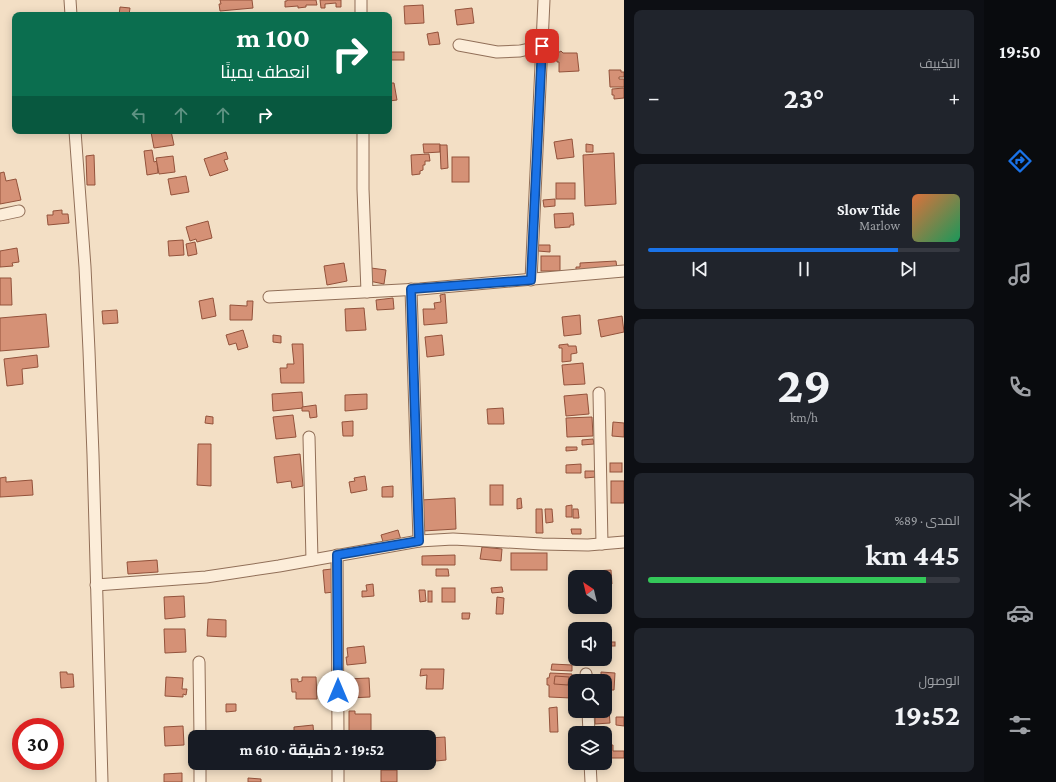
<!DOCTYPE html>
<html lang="ar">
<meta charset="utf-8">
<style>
body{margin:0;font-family:"Crimson Pro",Cairo,serif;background:#20242c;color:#f1f3f6;direction:rtl;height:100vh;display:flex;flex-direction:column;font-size:15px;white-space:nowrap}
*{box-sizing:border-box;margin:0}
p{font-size:13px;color:#9ea1a6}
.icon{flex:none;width:22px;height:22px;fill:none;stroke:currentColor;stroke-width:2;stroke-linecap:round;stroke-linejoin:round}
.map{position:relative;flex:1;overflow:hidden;direction:ltr}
.drawer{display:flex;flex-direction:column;gap:10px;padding:10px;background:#0d0f14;width:360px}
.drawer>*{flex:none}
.banner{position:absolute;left:12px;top:12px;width:380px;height:122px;border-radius:8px;box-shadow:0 2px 10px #0003;direction:rtl;background:#0b6e4f;color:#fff;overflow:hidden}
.needle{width:26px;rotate:325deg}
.fabs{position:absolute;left:568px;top:570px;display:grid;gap:8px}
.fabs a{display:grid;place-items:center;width:44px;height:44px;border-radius:8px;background:#171b24;box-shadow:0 2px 10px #0003;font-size:20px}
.speed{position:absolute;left:12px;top:718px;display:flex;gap:8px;font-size:20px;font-weight:700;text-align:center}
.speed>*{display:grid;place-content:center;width:52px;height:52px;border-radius:50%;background:#171b24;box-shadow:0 2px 10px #0003;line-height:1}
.speed .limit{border:6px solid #d22;background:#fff;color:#111}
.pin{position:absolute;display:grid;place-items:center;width:34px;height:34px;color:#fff;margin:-17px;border-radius:8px;box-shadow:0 2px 6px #0006}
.me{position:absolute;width:44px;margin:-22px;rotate:0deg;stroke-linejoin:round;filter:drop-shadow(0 0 3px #0008)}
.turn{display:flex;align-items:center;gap:14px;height:84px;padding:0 16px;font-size:18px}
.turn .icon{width:52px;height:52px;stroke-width:2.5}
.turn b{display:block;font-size:28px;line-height:34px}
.lanes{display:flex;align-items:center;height:38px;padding:0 16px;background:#0003;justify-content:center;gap:20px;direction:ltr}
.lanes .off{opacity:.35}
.big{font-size:30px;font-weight:700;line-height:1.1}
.drawer .card{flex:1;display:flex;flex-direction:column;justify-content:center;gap:6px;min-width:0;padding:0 14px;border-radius:8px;background:#20242c}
.drawer .dial{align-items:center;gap:0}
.dial b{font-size:52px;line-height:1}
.song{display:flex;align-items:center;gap:12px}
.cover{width:48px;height:48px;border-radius:6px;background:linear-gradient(135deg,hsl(20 70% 55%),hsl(150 70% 35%))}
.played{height:4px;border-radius:2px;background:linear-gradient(90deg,#1a73e8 80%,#363941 80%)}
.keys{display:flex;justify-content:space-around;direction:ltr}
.heat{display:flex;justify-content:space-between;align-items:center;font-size:22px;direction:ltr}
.charge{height:6px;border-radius:3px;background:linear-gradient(90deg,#34c759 89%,#363941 0)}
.trip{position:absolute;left:188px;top:730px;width:248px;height:40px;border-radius:8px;background:#171b24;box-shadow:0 2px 10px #0003;font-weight:700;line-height:40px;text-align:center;direction:rtl}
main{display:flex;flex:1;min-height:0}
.tab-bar{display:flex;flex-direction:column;width:72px;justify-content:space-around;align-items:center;background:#090b0e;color:#9ea1a6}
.tab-bar .icon{width:28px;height:28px}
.tab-bar .active{color:#1a73e8}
.tab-bar b{font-size:18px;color:#f1f3f6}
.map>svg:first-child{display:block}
.building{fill:#d59176;stroke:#93523b}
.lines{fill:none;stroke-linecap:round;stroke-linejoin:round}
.minor-casing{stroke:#916f58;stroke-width:13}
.minor{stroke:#fcedd9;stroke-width:11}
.route-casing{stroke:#114b97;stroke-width:10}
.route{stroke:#1a73e8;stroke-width:7}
</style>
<main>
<nav class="tab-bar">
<b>19:50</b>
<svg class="icon active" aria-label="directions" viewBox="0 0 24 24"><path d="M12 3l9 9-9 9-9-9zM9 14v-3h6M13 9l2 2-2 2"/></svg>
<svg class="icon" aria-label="music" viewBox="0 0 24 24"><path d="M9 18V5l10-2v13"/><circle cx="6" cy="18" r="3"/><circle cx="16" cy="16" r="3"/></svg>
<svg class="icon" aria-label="phone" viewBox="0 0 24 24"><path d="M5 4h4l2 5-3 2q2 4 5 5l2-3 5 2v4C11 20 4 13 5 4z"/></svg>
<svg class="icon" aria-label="climate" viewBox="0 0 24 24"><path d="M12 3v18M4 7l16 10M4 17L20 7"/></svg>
<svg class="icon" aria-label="car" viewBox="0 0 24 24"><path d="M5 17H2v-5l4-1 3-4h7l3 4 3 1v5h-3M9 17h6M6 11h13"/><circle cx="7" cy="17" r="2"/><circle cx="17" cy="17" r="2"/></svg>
<svg class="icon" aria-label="filters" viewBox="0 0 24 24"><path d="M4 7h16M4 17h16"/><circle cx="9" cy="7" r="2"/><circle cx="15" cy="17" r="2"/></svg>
</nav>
<section class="drawer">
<div class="card"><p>التكييف</p>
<div class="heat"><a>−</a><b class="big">23°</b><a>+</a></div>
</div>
<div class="card">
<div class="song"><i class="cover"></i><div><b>Slow Tide</b><p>Marlow</p></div></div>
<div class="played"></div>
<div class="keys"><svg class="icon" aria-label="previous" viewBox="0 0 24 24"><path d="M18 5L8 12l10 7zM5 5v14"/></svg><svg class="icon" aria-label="pause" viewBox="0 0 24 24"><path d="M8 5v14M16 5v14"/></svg><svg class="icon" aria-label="next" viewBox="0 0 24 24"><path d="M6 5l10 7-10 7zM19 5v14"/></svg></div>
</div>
<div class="card dial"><b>29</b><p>km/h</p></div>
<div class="card"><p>المدى · 89%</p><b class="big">445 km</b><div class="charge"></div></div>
<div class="card"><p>الوصول</p><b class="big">19:52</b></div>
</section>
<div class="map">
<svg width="624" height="782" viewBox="0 0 624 782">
<rect width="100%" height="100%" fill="#f3dfc5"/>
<g class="building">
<polygon points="220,0 252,0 253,8 220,11 219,4 221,4"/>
<polygon points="287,0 316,0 317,5 306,5 306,7 298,8 298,6 285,7 285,1 287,1"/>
<polygon points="320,0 341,0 341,7 336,7 336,3 325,4 325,8 321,8"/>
<polygon points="423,5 424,23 405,24 404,6"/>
<polygon points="120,7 130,8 129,15 119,15"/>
<polygon points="472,8 474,23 457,25 455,10"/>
<polygon points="438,32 440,44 429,45 427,34"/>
<polygon points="561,51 563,53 577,53 579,71 559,72 559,62 557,62 556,54"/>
<rect x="389" y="52" width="15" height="8"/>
<polygon points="609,70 621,70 621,72 624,72 624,77 619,77 619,79 624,79 624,87 610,87"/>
<polygon points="389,83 394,83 397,100 389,101"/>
<polygon points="624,88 624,98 614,99 614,95 612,95 612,89"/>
<polygon points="157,131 171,131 174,145 154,148 151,132"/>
<polygon points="572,139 574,157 557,159 554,142"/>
<polygon points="423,144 440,144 440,152 424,153"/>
<polygon points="586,144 593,145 593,152 586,152"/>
<polygon points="440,145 447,145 448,168 441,169"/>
<polygon points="152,150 154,162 157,161 158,173 147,175 144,151"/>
<polygon points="226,152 228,159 224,160 228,170 210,176 204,159"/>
<polygon points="614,153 616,204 585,206 583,155"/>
<polygon points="429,154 430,161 425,161 425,165 423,165 423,170 420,171 420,174 412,175 411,155"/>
<polygon points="94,155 95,185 87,185 86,156"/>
<polygon points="173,156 175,172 159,174 156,158"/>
<rect x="452" y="157" width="17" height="25"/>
<polygon points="4,172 6,181 16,179 21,200 0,204 0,173"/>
<polygon points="186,176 189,192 171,195 168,179"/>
<rect x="556" y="183" width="19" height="16"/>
<polygon points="555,199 555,206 544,207 543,200"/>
<polygon points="62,210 62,214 68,214 69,223 48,225 47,215 53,215 53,211"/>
<polygon points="573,213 574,225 570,225 570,227 555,228 554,214"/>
<polygon points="208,221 212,238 197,242 196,239 190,241 186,227"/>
<polygon points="183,240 184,255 169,256 168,241"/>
<polygon points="195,242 197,254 188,256 186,244"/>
<polygon points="538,245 550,245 550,252 538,251"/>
<polygon points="17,248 19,262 12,263 13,266 0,267 0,251"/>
<rect x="541" y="256" width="19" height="15"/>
<polygon points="616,261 617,269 576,271 576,267 580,267 580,263"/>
<polygon points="344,263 347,281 327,285 324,266"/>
<polygon points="371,268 386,270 384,284 369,281"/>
<polygon points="0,278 11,278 12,305 0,305"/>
<polygon points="445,294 447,323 424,325 423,309 435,309 434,303 441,302 440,295"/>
<polygon points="213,298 216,316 202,319 199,301"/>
<polygon points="393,298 394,309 377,310 376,300"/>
<polygon points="247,301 253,301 252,320 230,320 230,305 247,306"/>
<polygon points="364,308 366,330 346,331 345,309"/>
<polygon points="117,310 118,323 103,324 102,311"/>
<polygon points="46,314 49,347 0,351 0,318"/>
<polygon points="580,315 581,334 564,336 562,317"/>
<polygon points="622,316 624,332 601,337 598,320"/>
<polygon points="243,330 248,347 238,350 236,343 229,345 226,335"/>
<polygon points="273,335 281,336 281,343 273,342"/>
<polygon points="442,335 444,355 427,357 425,337"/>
<polygon points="292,344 303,344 304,383 281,383 280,368 287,368 287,364 294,364"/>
<polygon points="568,344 568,346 576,346 577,353 571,354 571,361 562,362 562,348 559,348 559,345"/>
<polygon points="37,355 38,367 22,369 23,384 7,386 4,359"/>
<polygon points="583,363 585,384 564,385 562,365"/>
<polygon points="302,392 303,408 273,411 272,394"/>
<polygon points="367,394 367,409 345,411 345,395"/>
<polygon points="587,394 589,414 566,416 564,396"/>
<polygon points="316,405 317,417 310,418 309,411 302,411 302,407"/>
<polygon points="503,408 504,424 488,424 487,409"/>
<polygon points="293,415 296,437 276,439 273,417"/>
<polygon points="206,416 213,417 213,424 205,423"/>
<polygon points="592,417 593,436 567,437 566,418"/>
<polygon points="353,421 353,436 343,436 342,422"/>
<polygon points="613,422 624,423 624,437 612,436"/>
<polygon points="593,439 594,444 582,445 582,440"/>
<polygon points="198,444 211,444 211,486 197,485"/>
<polygon points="566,447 577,447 577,450 566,451"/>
<polygon points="300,454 303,486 292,488 291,481 277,483 274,457"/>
<rect x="610" y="463" width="12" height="9"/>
<polygon points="581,464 581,473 566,473 566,465"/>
<polygon points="585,471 595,471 596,477 585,478"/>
<polygon points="365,476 367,490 351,493 349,482 355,481 354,478"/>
<polygon points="6,477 6,482 32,480 33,495 0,497 0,478"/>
<rect x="611" y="481" width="13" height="22"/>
<rect x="490" y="485" width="13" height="20"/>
<polygon points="393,486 393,497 382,497 382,487"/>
<polygon points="455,498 456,529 423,531 421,500"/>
<polygon points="521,498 522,508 517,509 517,499"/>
<polygon points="572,505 572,517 566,517 566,506"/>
<polygon points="536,509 542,509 543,533 536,533"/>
<polygon points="545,509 552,509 553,522 546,523"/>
<polygon points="573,509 578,509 579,518 573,518"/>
<polygon points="571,529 581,529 581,534 572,534"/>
<polygon points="398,530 401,540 384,545 381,535"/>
<polygon points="482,547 502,549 501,561 480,559"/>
<rect x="511" y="553" width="36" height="17"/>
<polygon points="455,555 455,565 422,565 422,556"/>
<polygon points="157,560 158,572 128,574 127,562"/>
<polygon points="332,569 334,592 325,593 323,570"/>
<polygon points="436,569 448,569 449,576 436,576"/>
<polygon points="611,570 612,584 605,585 605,577 596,577 595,571"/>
<polygon points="373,584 374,596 362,597 362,591 367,591 366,585"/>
<polygon points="502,587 503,592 492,593 491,588"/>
<rect x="442" y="588" width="13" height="14"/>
<polygon points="419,590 425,590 426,601 420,602"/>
<rect x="428" y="591" width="4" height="11"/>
<polygon points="184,596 185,617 165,619 164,597"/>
<polygon points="497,597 504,598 503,614 496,614"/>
<polygon points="462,613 470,613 469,619 462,619"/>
<polygon points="208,619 226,620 226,637 207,636"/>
<polygon points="164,629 185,629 186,652 165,653"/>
<rect x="605" y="642" width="10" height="4"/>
<polygon points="364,646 366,663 347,665 346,657 348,657 347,648"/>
<polygon points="552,664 572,665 572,671 551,670"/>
<polygon points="421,669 444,669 443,689 426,689 427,675 420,676"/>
<polygon points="60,672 67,672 67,674 73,674 74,687 61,688"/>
<polygon points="601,672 615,673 614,690 605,690 605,681 595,681 595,676 601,676"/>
<polygon points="550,673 572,674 571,698 549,697 549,685 547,685 547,678 549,678"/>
<polygon points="555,676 569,677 568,685 554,684"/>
<polygon points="166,677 183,678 182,689 187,689 186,695 183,694 183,697 165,696"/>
<polygon points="302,677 316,677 317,699 296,699 296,692 292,692 291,679 298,679 298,682 302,681"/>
<polygon points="369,678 370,697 348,698 347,679"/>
<polygon points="226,704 236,704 236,711 226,712"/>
<polygon points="557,707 558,732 550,732 549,708"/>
<polygon points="605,710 609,710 610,723 595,724 595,711 605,711"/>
<polygon points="349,711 355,711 355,714 371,714 371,731 349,731"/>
<polygon points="616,717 624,717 624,726 616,725"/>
<polygon points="313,725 314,737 294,737 294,727"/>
<polygon points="183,726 184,745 165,746 164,727"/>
<polygon points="445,737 446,760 436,761 435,755 429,755 429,738"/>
<polygon points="605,745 613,745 613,751 624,751 624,758 605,758"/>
<polygon points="221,763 230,763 230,767 221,768"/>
<rect x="381" y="770" width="16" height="12"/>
<polygon points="182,773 182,782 164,782 164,774"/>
<polygon points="248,778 261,779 261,782 248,782"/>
</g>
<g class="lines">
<defs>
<g id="minor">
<polyline points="70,0 71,15"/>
<polyline points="361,0 361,15"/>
<polyline points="459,45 497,52 520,51 542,46"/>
<polyline points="75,131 85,267 89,351 93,455 102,782"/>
<polyline points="363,131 363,189 367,292"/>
<polyline points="0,215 19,211"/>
<polyline points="531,280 544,0"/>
<polyline points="411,289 419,541"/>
<polyline points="269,297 420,289 624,271"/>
<polyline points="599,393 602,544"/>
<polyline points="309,437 312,560"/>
<polyline points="337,555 338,737"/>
<polyline points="96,585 206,577 279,566 419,541 453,539 542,544 588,545 624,542"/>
<polyline points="199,662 200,737"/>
<polyline points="586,674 587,681"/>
<polyline points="588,711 589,733"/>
<polyline points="200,763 200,782"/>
<polyline points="338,763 338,782"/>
<polyline points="590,763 591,782"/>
</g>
</defs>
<use href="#minor" class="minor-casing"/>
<use href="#minor" class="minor"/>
</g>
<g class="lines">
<defs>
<polyline id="route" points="338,691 337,555 419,541 411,289 531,280 542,46"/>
</defs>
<use href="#route" class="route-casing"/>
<use href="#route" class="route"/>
</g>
</svg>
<div class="fabs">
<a><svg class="needle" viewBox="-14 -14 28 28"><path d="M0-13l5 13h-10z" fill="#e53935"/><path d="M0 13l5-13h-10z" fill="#9ea1a6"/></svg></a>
<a><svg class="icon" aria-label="sound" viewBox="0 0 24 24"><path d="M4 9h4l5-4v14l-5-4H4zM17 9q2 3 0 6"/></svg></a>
<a><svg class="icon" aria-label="search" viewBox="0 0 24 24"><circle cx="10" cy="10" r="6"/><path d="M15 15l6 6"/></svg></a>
<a><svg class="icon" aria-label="layers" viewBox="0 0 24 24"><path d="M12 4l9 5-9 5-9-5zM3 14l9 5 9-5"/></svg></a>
</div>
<div class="speed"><div class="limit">30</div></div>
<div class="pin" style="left:542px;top:46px;background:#d93025"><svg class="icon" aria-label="arrive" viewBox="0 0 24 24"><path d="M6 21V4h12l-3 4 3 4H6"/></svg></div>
<svg class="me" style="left:338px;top:691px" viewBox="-20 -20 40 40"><circle r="19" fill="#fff"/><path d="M0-13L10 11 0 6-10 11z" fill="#1a73e8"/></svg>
<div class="trip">19:52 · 2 دقيقة · 610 m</div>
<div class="banner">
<div class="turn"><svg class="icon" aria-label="right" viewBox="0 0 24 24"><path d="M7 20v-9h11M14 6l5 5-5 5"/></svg><div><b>100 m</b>انعطف يمينًا</div></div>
<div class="lanes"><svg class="icon off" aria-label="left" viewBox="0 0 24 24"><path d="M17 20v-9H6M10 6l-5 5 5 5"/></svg><svg class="icon off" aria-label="ahead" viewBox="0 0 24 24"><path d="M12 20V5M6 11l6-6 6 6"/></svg><svg class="icon off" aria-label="ahead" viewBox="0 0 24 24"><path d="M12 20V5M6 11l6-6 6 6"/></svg><svg class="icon" aria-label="right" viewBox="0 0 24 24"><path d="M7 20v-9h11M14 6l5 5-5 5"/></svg></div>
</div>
</div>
</main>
